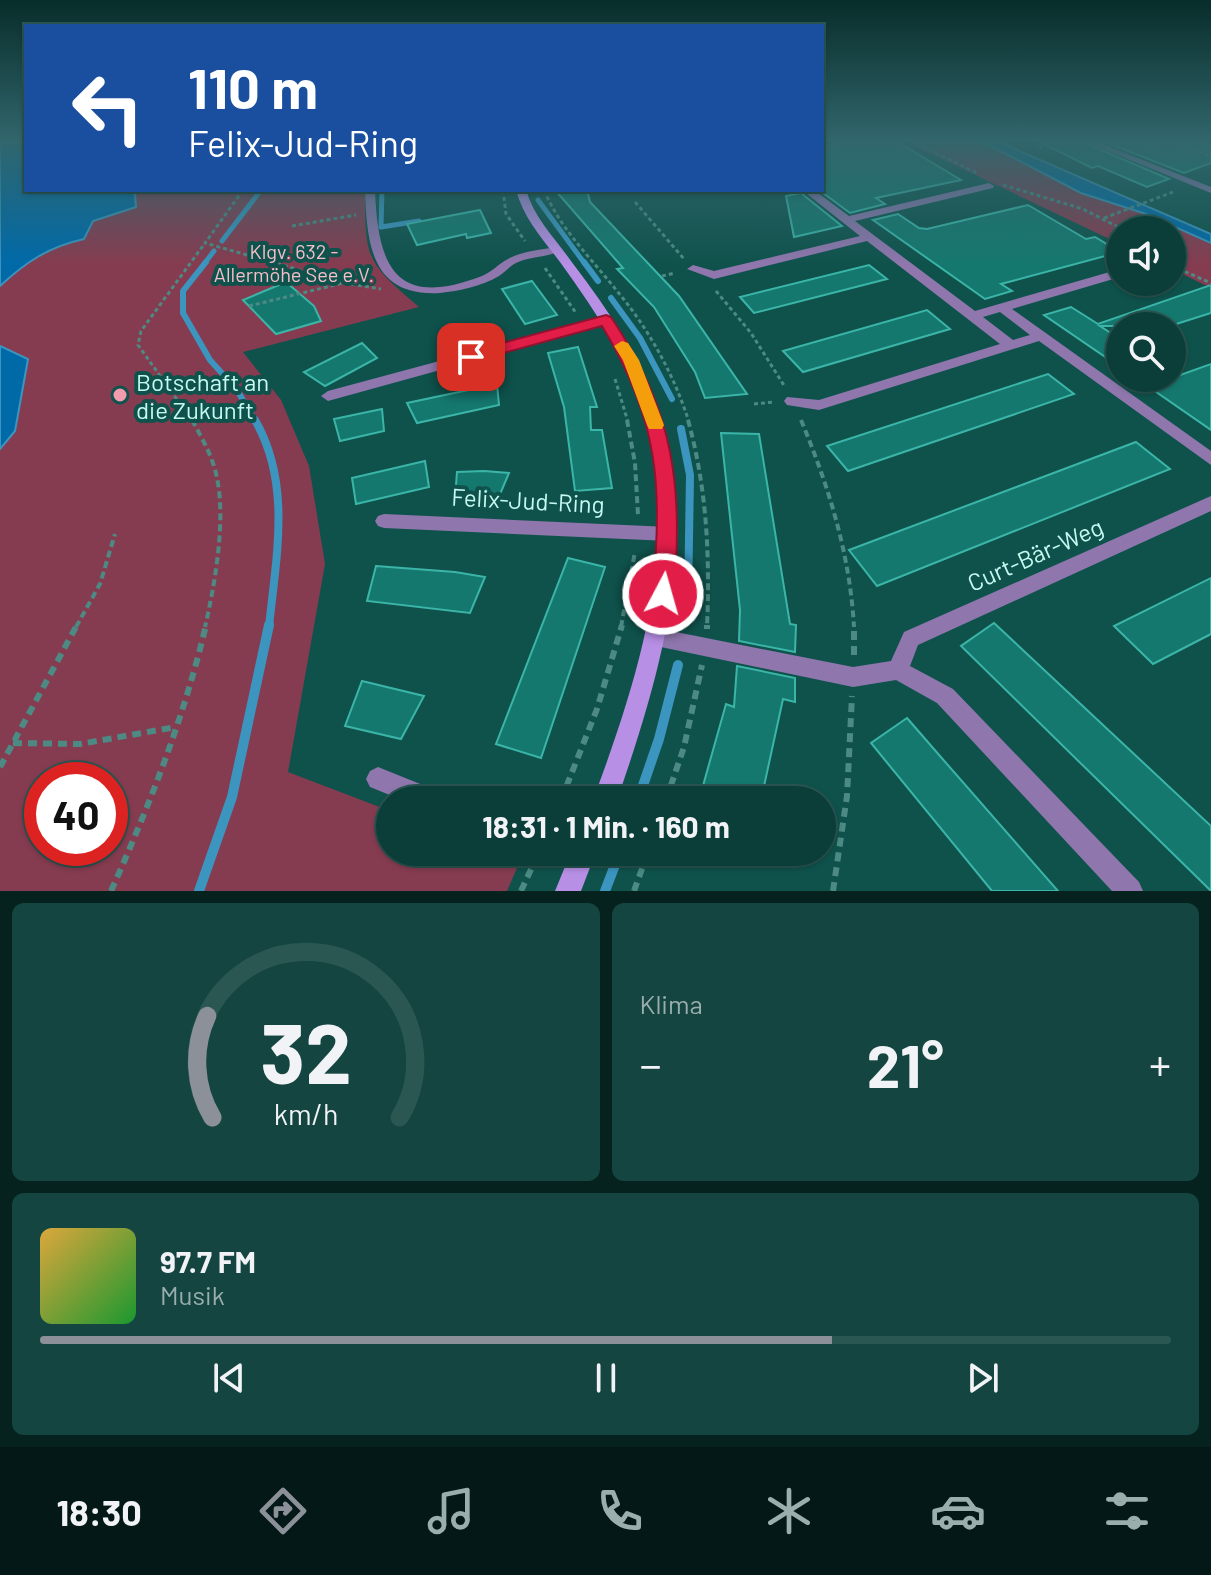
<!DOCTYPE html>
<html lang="de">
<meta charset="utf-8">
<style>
body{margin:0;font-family:Barlow,sans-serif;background:#144541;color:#f1f3f6;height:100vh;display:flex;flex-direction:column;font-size:30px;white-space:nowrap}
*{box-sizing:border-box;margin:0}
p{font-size:26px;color:#9aaeae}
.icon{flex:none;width:44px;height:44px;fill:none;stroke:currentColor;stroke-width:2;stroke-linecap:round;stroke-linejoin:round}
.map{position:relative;height:891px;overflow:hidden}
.drawer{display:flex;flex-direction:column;gap:12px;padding:12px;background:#06221f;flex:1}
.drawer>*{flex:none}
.hud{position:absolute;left:24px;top:24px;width:800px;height:168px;border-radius:0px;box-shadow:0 2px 6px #0004,0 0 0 2px #2b5753;background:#1a4fa0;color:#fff;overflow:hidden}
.tools{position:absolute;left:1106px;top:216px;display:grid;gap:16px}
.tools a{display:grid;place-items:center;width:80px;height:80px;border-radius:50%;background:#0b3e39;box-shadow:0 2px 6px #0004,0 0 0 2px #2b5753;font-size:40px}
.speed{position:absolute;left:24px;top:762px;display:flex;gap:16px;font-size:40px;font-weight:700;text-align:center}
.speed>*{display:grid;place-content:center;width:104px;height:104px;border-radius:50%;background:#0b3e39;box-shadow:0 2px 6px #0004,0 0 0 2px #2b5753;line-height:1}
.speed .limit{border:12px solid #d22;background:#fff;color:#111}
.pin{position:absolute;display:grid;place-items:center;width:68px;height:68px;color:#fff;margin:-34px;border-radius:16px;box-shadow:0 4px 12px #0006}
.me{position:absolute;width:88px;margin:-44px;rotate:6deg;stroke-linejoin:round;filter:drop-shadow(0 0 6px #0008)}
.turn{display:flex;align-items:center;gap:28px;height:168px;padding:0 32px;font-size:36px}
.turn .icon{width:104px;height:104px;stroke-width:2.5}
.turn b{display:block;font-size:56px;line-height:68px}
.big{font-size:60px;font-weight:700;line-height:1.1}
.drawer .tile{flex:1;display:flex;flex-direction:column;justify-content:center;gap:12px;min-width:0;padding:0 28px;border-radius:12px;background:#144541}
.drawer .dial{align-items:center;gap:0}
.dial svg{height:208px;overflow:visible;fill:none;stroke:#2b5753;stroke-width:7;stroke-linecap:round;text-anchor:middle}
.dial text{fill:#f1f3f6;stroke:none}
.song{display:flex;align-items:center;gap:24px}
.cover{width:96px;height:96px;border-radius:12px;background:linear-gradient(135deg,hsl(40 70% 55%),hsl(130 70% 35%))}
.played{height:8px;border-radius:4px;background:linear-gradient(90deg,#8c9099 70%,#2b5753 70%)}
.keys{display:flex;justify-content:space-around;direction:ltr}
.heat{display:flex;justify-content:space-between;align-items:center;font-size:44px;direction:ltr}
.drawer .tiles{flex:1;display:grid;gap:12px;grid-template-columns:1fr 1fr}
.tile:last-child{grid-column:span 2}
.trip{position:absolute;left:376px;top:786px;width:460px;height:80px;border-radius:40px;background:#0b3e39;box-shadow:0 2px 6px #0004,0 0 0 2px #2b5753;font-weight:700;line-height:80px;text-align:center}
.dock{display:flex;height:128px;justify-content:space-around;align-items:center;background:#041917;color:#9aaeae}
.dock .icon{width:56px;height:56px}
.dock .active{color:#8c9099}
.dock b{font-size:36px;color:#f1f3f6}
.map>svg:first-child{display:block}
.green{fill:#863c50;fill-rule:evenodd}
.water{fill:#006aa9;stroke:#3b95bf;stroke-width:2}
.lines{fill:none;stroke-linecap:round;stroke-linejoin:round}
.stream-far3{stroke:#3b95bf;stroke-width:5}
.stream-far2{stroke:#3b95bf;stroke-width:6}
.stream-far1{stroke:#3b95bf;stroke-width:8}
.stream{stroke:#3b95bf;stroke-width:10}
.building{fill:#15786f;stroke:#3bb5a8;stroke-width:2}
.path-far2{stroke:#4c8a83;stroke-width:3;stroke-dasharray:4 3;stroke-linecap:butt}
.path-far1{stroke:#4c8a83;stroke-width:4;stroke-dasharray:7 4;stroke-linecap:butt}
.path{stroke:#4c8a83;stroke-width:6;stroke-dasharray:9 6;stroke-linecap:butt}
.lane{fill:#8f77ad;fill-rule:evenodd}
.street{fill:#8f77ad;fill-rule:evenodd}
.secondary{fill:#b78fe5;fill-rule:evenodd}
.route{fill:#e11d48;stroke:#92132f;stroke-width:2}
.slow{fill:#f59e0b}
.poi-dot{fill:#f29aae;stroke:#0f524c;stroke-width:3}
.labels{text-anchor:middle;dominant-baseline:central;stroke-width:8;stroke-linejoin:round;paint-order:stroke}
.far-park-label{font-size:20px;fill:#f5bfca;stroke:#0f524c}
.poi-label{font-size:24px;fill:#c5f9f1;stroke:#0f524c;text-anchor:start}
.street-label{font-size:24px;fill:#c5f9f1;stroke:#0f524c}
</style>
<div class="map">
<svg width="1211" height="891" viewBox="0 0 1211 891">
<rect width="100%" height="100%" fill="#0f524c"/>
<g class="green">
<polygon points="902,140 983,142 1081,193 1146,214 1211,243 1211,288 1172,269 1172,230 1120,230 1120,244"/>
<path d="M141,190H365C365,259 366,262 419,307L243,352L281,400L309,466L325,564L288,772L390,811V852H497L520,861L507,891H0V449L15,431L28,360L0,346V286C26,262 48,247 84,239L93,221L135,207V194ZM42,780H110V848H42Z"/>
</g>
<g class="water">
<path d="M0,140H26V190H141L135,194L136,207L93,221L84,239C48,247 26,262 0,286Z"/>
<polygon points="965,140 994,140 1211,234 1211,243 1146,214 1081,193 983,142"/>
<polygon points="0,346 28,359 15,431 0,449"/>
</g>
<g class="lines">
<g class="stream-far3">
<polyline points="382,190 381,227 419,221"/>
<polyline points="538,200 585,264"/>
<polyline points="222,241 261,190"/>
<polyline points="204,264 214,251"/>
</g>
<g class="stream-far2">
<polyline points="206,262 183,291 183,313 210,360 237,390 256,422"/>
<polyline points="584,262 598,281"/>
<polyline points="611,298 640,338 672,399"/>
</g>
<g class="stream-far1">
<path d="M255,420C292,484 276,557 269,627"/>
<polyline points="681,429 690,475 688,603"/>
</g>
<g class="stream">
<polyline points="638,800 659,739 678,665"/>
<polyline points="199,891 232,797 269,625"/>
<polyline points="605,891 620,852"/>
</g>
</g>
<g class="building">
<polygon points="860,140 894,140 961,180 876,198 885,204 850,213 819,190 822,190 822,147"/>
<polygon points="1036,140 1078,140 1169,179 1147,187 1098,166 1092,168"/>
<polygon points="1100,140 1211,140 1211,163 1184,173"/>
<polygon points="555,190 587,190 590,202 679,296 747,394 705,398 695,372 654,307 617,269 623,268"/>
<polygon points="801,193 842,226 794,237 786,196"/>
<polygon points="1028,205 1086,239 1095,237 1120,252 1001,284 1012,291 985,299 873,220 898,214 919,228 927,229"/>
<polygon points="480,210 491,233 467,238 466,234 417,245 407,224"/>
<polygon points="869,265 887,279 754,313 740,297"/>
<polygon points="532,281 557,315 525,324 502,289"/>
<polygon points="286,282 314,306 321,321 276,334 243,300"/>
<polygon points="1211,285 1211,313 1170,326 1100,326 1120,339 1120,367 1044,315 1071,307 1098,324"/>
<polygon points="927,310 950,329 803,372 783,351"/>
<polygon points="362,343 377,358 325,386 304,372"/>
<polygon points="578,347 597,407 590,407 591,430 602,430 612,488 575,491 564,407 548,353"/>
<polygon points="1211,364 1211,430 1136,378 1172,378"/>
<polygon points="1048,374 1074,394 848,471 827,446"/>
<polygon points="497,384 499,405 417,423 407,403"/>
<polygon points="382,409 384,431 340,441 334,419"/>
<polygon points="721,433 759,434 790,624 796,625 795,652 739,641 740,610"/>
<polygon points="1136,442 1170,469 877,586 849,550"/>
<polygon points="425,461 429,487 356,504 352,478"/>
<polygon points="484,471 509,473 498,499 455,498 457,472"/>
<polygon points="568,558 605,567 541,758 496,744"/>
<polygon points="376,566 455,572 485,577 470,613 367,601"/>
<polygon points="1211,578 1211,634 1153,664 1114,626"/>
<polygon points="994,623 1211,826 1211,891 961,646"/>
<polygon points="737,666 795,678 795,702 783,699 761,800 699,800 726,704 734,707"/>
<polygon points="362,681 424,696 401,739 345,726"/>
<polygon points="907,718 933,748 1058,891 992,891 871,743"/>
</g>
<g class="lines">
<g class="path-far2">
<polyline points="910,140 977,173"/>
<polyline points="1172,142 1211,156"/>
<polyline points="1039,148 1063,140"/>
<polyline points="1150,149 1171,141"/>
<polyline points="1003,185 1083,209 1124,230"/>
<polyline points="243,190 205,243 345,283 381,289"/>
<polyline points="503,190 506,214 525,241"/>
<path d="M544,190C561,230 591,258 617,291C649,329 674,375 689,422"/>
<polyline points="635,202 684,259"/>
<polyline points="1104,218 1173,192"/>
<polyline points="292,226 356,215"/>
<polyline points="1172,266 1211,283"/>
<polyline points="545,268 576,313"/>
<polyline points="662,276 675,273"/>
<polyline points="716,291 751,333 785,387"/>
<polyline points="249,306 343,283"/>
<polyline points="615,379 628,422"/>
<polyline points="754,404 774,402"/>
<polyline points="193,422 138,345 141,331 205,243"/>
</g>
<g class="path-far1">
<path d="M192,420C202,438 213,457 217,478C226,521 215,584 205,627"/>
<polyline points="627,420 635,463 638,515"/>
<path d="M688,420C707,489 710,556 707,627"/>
<path d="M801,420C829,487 850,555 854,627"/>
<polyline points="76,627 100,584 115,534"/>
<polyline points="621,627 635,552"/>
</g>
<g class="path">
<polyline points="707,629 707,625"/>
<polyline points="854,655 854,625"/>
<polyline points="13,743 80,744 176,727"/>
<polyline points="0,767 77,625"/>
<polyline points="561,800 597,709 622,625"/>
<polyline points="666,800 684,747 702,665"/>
<path d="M111,891C150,804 184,718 206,625"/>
<polyline points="521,891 539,852"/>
<polyline points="634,891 648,852"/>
<polyline points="833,891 847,796 852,696"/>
</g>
<g class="lane">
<polygon points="1081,140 1092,140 1211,187 1211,193"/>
<path d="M365,190H375C378,268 396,309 482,276C492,272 498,264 508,259C522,251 540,250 556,247L561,250C548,258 528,256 514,264C509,267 505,272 499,276C483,286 458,291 440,293C371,297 367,244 365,190Z"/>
</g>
<g class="street">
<path d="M989,183L994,186L993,188L855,221L975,311L1120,269V277L1012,309L1211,451V465L1039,341L819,410L787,405L784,401L787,397L819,400L1000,344L867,241L714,279L687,269L693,265L714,271L860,236L802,190H814L849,216ZM1000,312L1030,335L1013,340L983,317Z"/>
<polygon points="621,190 634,190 629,193"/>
<polygon points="606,316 611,317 611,323 328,401 321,396 328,391"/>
<polygon points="1211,496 1211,511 918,645 910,666 953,689 1139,882 1143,891 1112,891 937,703 896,680 853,687 656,646 649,644 646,637 649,630 656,628 853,667 891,661 904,632"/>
<polygon points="384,514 669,527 675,529 678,534 675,539 669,541 384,528 378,526 375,521 378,516"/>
<polygon points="378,767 440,792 444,800 402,800 370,787 366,779 370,771"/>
</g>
<g class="secondary">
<path d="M516,190H526C535,219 554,237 571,261C591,287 610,314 627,342C715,488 669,650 617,800H593C648,652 698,490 614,343C597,315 579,288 560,262C542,238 524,219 516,190Z"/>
<polygon points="571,852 596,852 581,891 555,891"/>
</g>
</g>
<linearGradient id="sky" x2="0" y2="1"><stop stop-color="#082d2a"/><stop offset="0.53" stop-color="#31666c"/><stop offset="1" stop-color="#31666c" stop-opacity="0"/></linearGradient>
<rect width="1211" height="265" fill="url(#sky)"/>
<path class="route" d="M606,315L611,317C674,411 683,484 674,594L671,601L663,604L655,601L652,594C664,489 658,418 602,326L471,362L463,357L465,353Z"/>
<polygon class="slow" points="622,341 628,343 639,360 664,425 662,429 649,429 647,425 623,360 614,346"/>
<circle class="poi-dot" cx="120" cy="395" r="8"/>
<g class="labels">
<g class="far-park-label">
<text x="294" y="251">Klgv. 632 -<tspan x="294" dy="23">Allermöhe See e.V.</tspan></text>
</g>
<g class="poi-label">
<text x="136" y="381">Botschaft an<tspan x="136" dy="28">die Zukunft</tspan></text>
</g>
<g class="street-label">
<text transform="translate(528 500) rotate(3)">Felix-Jud-Ring</text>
<text transform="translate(1035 554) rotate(-24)">Curt-Bär-Weg</text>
</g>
</g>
</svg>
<div class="tools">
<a><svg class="icon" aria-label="sound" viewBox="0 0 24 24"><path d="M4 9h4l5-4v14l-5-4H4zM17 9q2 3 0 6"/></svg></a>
<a><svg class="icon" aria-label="search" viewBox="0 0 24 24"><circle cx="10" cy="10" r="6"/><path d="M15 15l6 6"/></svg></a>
</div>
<div class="speed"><div class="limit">40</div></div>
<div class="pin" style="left:471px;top:357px;background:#d93025"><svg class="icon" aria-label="arrive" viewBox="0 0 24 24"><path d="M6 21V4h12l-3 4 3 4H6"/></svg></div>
<svg class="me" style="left:663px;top:594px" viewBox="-20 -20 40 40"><circle r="17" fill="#e11d48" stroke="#fff" stroke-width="3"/><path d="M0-11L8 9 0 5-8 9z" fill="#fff"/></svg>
<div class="trip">18:31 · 1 Min. · 160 m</div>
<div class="hud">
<div class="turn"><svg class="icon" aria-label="left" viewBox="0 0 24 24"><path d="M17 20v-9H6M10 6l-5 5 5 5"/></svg><div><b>110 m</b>Felix-Jud-Ring</div></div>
</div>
</div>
<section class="drawer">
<div class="tiles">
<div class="tile dial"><svg viewBox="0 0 100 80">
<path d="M14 69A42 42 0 1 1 86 69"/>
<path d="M14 69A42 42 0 0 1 12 30" stroke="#8c9099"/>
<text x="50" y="56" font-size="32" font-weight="700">32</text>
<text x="50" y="72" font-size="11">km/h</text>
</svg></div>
<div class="tile"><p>Klima</p>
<div class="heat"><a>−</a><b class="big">21°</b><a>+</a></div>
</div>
<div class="tile">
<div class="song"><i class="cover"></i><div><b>97.7 FM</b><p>Musik</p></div></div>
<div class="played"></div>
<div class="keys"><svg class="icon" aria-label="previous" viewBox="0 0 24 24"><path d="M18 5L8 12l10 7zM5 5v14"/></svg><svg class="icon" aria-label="pause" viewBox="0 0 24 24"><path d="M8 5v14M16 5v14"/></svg><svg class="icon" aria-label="next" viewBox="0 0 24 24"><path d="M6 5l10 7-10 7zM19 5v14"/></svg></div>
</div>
</div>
</section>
<nav class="dock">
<b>18:30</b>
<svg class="icon active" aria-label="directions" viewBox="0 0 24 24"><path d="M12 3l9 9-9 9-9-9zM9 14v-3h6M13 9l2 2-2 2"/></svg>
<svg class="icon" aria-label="music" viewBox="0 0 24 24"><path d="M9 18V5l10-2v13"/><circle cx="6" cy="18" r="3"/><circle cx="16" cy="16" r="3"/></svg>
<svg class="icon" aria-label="phone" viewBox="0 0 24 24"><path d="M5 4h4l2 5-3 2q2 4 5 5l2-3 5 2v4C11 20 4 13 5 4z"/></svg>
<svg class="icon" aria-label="climate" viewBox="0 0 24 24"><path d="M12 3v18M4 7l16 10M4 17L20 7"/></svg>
<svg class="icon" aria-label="car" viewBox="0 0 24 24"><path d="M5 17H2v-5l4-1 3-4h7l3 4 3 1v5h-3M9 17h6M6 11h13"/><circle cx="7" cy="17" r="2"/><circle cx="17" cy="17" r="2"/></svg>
<svg class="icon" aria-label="filters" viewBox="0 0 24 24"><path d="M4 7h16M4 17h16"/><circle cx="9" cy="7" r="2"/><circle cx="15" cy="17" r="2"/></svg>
</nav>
